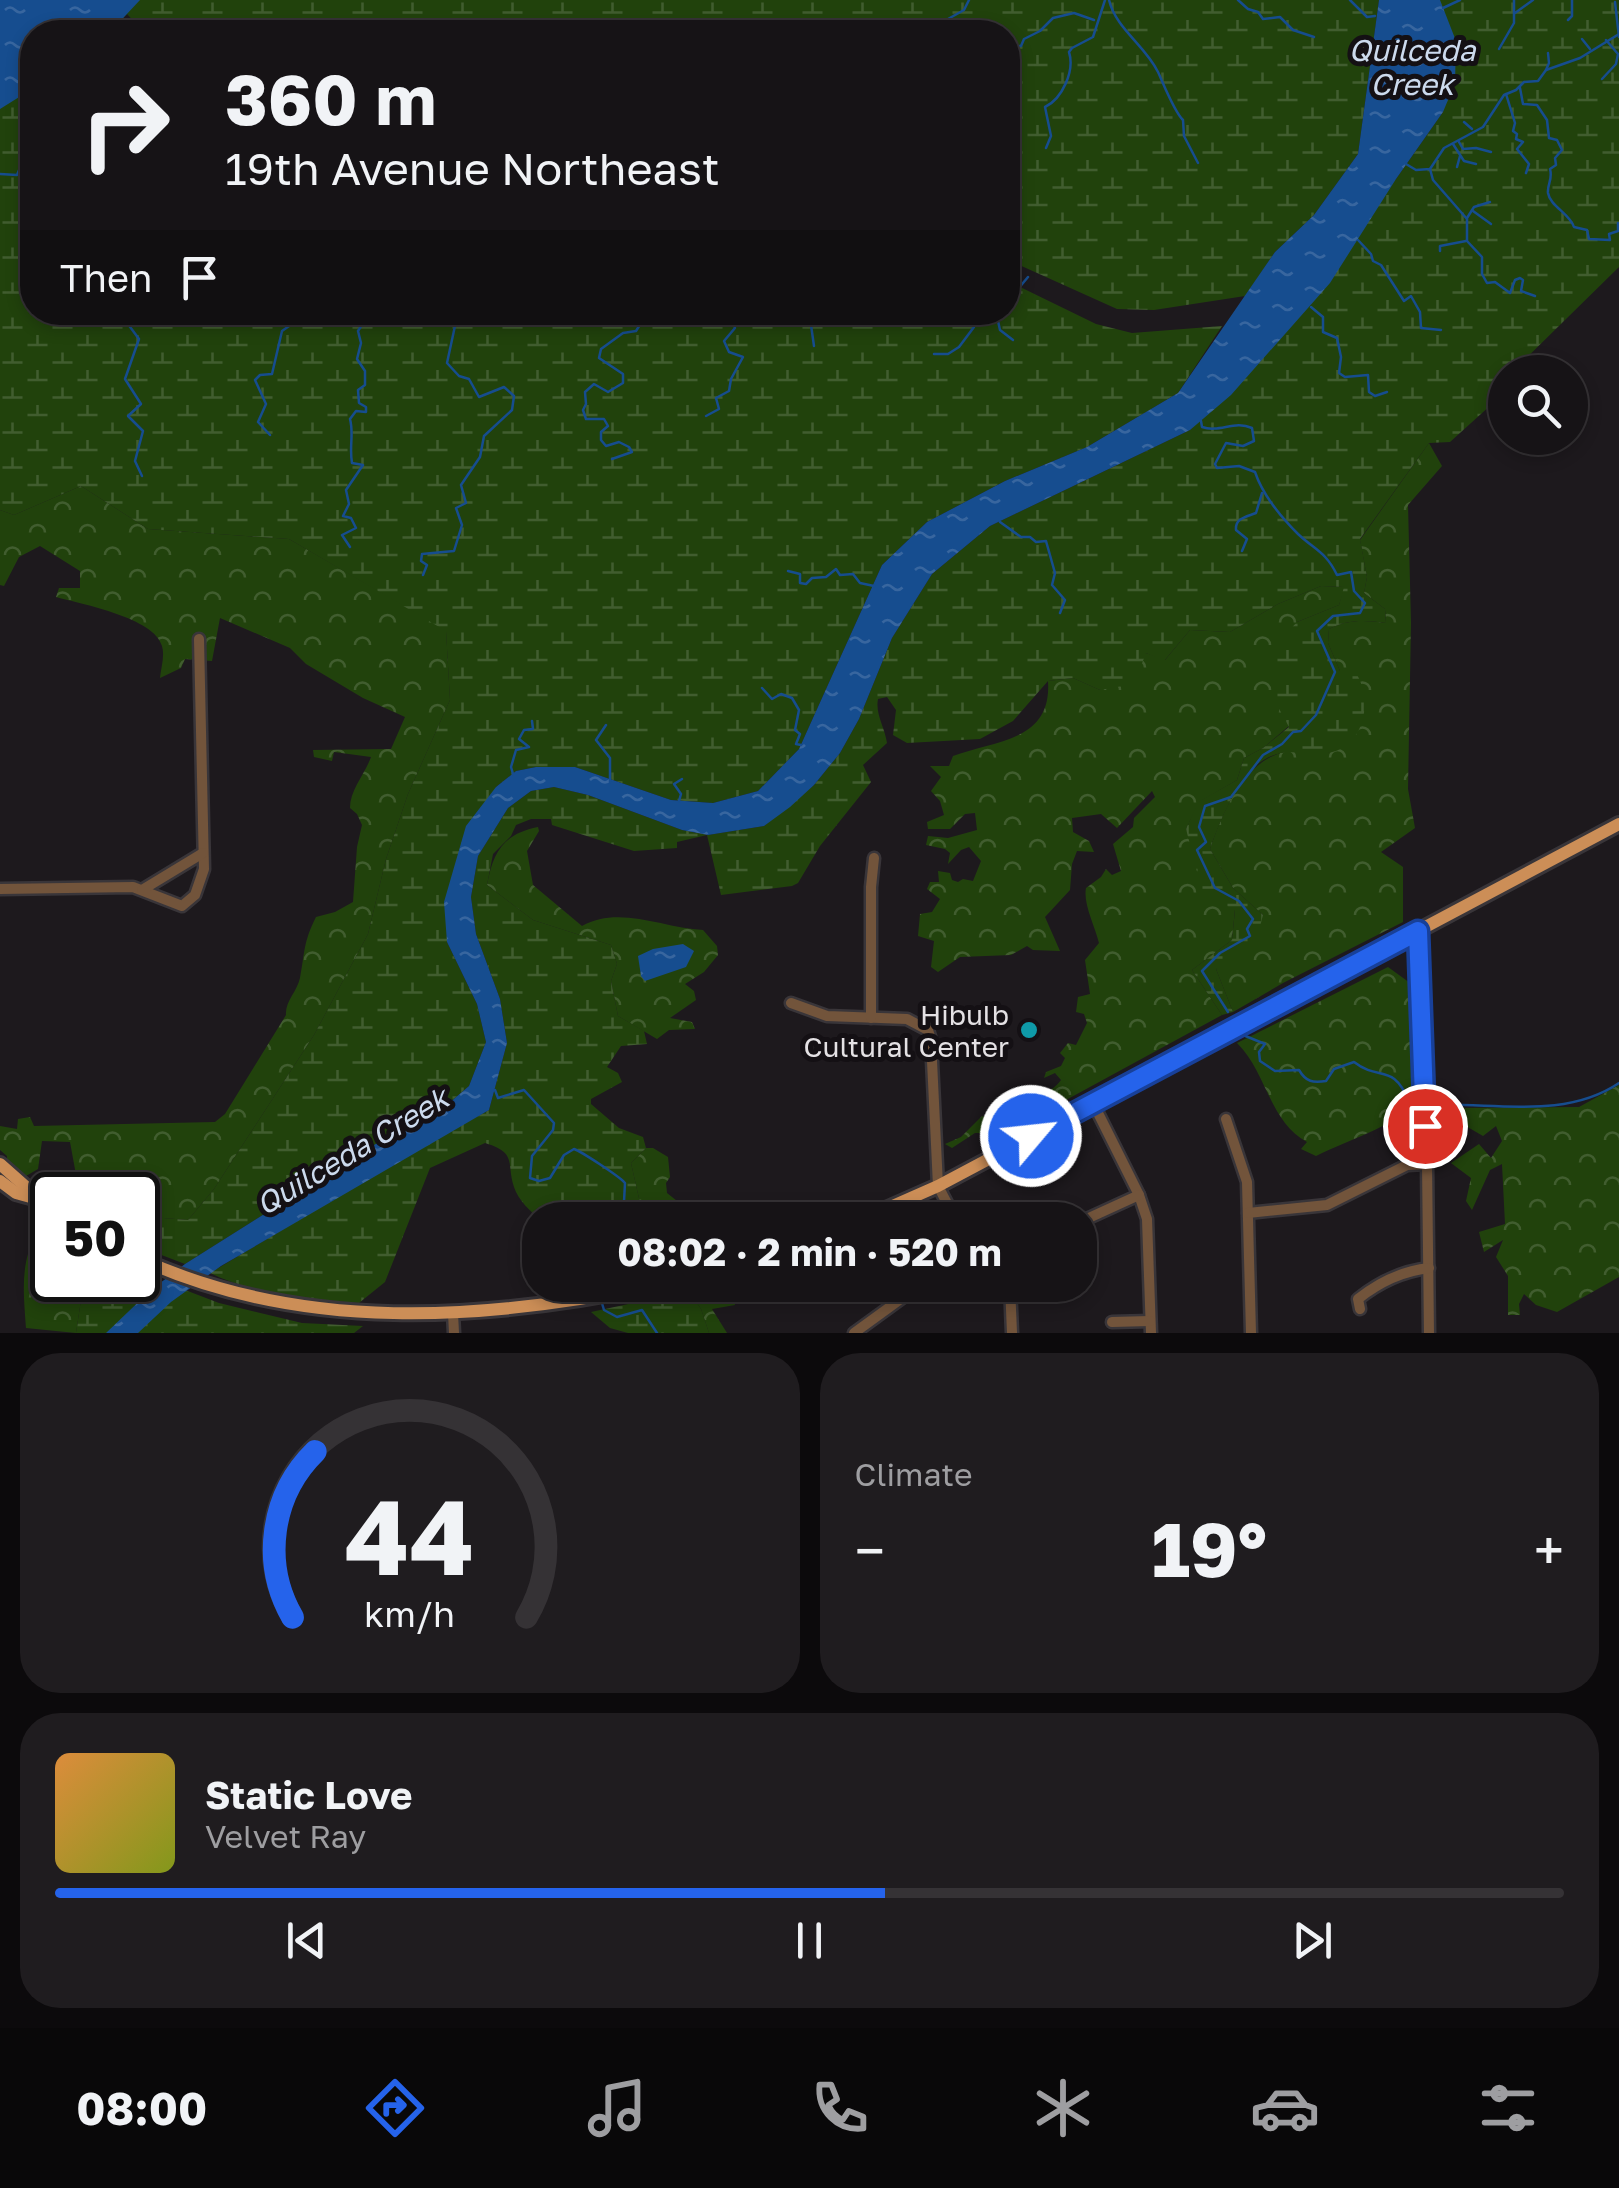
<!DOCTYPE html>
<meta charset="utf-8">
<style>
body{margin:0;font-family:"Golos Text",sans-serif;background:#1f1c1f;color:#f1f3f6;height:100vh;display:flex;flex-direction:column;font-size:38px;white-space:nowrap}
*{box-sizing:border-box;margin:0}
p{font-size:32px;color:#9e9ea1}
.icon{flex:none;width:55px;height:55px;fill:none;stroke:currentColor;stroke-width:2;stroke-linecap:round;stroke-linejoin:round}
.map{position:relative;height:1333px;overflow:hidden}
.sheet{display:flex;flex-direction:column;gap:20px;padding:20px;background:#0c0a0c;flex:1}
.sheet>*{flex:none}
.top-card{position:absolute;left:20px;top:20px;width:1000px;height:305px;border-radius:40px;box-shadow:0 5px 15px #0003,0 0 0 2px #353235;background:#161316;color:#f1f3f6;overflow:hidden}
.controls{position:absolute;left:1488px;top:355px;display:grid;gap:20px}
.controls a{display:grid;place-items:center;width:100px;height:100px;border-radius:50%;background:#161316;box-shadow:0 5px 15px #0003,0 0 0 2px #353235;font-size:50px}
.speed{position:absolute;left:30px;top:1172px;display:flex;gap:20px;font-size:50px;font-weight:700;text-align:center}
.speed>*{display:grid;place-content:center;width:130px;height:130px;border-radius:50%;background:#161316;box-shadow:0 5px 15px #0003,0 0 0 2px #353235;line-height:1}
.speed .limit{border:5px solid #111;border-radius:15px;background:#fff;color:#111}
.pin{position:absolute;display:grid;place-items:center;width:85px;height:85px;color:#fff;margin:-42px;border:5px solid #fff;border-radius:50%;box-shadow:0 2px 10px #0007}
.me{position:absolute;width:110px;margin:-55px;rotate:62deg;stroke-linejoin:round;filter:drop-shadow(0 0 8px #0008)}
.turn{display:flex;align-items:center;gap:35px;height:210px;padding:0 40px;font-size:45px}
.turn .icon{width:130px;height:130px;stroke-width:2.5}
.turn b{display:block;font-size:70px;line-height:85px}
.then{display:flex;align-items:center;height:95px;padding:0 40px;background:#0003;gap:20px;font-size:38px}
.big{font-size:75px;font-weight:700;line-height:1.1}
.sheet .tile{flex:1;display:flex;flex-direction:column;justify-content:center;gap:15px;min-width:0;padding:0 35px;border-radius:40px;background:#1f1c1f}
.sheet .dial{align-items:center;gap:0}
.dial svg{height:260px;overflow:visible;fill:none;stroke:#353235;stroke-width:7;stroke-linecap:round;text-anchor:middle}
.dial text{fill:#f1f3f6;stroke:none}
.song{display:flex;align-items:center;gap:30px}
.cover{width:120px;height:120px;border-radius:15px;background:linear-gradient(135deg,hsl(30 70% 55%),hsl(70 70% 35%))}
.played{height:10px;border-radius:5px;background:linear-gradient(90deg,#2563eb 55%,#353235 55%)}
.keys{display:flex;justify-content:space-around;direction:ltr}
.heat{display:flex;justify-content:space-between;align-items:center;font-size:55px;direction:ltr}
.sheet .tiles{flex:1;display:grid;gap:20px;grid-template-columns:1fr 1fr}
.tile:last-child{grid-column:span 2}
.trip{position:absolute;left:522px;top:1202px;width:575px;height:100px;border-radius:40px;background:#161316;box-shadow:0 5px 15px #0003,0 0 0 2px #353235;font-weight:700;line-height:100px;text-align:center}
.tab-bar{display:flex;height:160px;justify-content:space-around;align-items:center;background:#090809;color:#9e9ea1}
.tab-bar .icon{width:70px;height:70px}
.tab-bar .current{color:#2563eb}
.tab-bar b{font-size:45px;color:#f1f3f6}
.map>svg:first-child{display:block}
.forest{fill:url(#forest-crowns)}
.wetland{fill:url(#wetland-marsh)}
.water{fill:url(#water-ripples)}
.lines{fill:none;stroke-linecap:round;stroke-linejoin:round}
.stream{stroke:#164d8f;stroke-width:2.5}
.minor-casing{stroke:#393539;stroke-width:15}
.major-casing{stroke:#393539;stroke-width:18}
.minor{stroke:#72543b;stroke-width:10}
.major{stroke:#cc8e57;stroke-width:12}
.route-casing{stroke:#184099;stroke-width:25}
.route{stroke:#2563eb;stroke-width:18}
.culture-dot{fill:#0f9aa8;stroke:#141014;stroke-width:4}
.labels{text-anchor:middle;dominant-baseline:central;stroke-width:10;stroke-linejoin:round;paint-order:stroke}
.poi-label{font-size:28px;fill:#e4e1e4;stroke:#141014;text-anchor:end}
.water-label{font-size:30px;font-style:italic;fill:#ccdaed;stroke:#141014}
</style>
<div class="map">
<svg width="1619" height="1333" viewBox="0 0 1619 1333">
<defs>
<pattern id="forest-crowns" width="20" height="18" patternUnits="userSpaceOnUse" patternTransform="scale(2.5)"><rect width="20" height="18" fill="#21420c"/><path d="M2 6a3 3 0 1 1 6 0M12 15a3 3 0 1 1 6 0" fill="none" stroke="#415d2f"/></pattern>
<pattern id="wetland-marsh" width="20" height="14" patternUnits="userSpaceOnUse" patternTransform="scale(2.5)"><rect width="20" height="14" fill="#21420c"/><path d="M1 5h8M5 5V1M11 12h8M15 12V8" fill="none" stroke="#415d2f"/></pattern>
<pattern id="water-ripples" width="26" height="14" patternUnits="userSpaceOnUse" patternTransform="scale(2.5)"><rect width="26" height="14" fill="#164d8f"/><path d="M2 4q2-2 4 0t4 0M15 11q2-2 4 0t4 0" fill="none" stroke="#38669f"/></pattern>
</defs>
<rect width="100%" height="100%" fill="#1d191d"/>
<g class="forest">
<path d="M1429,443L1442,466L1408,505L1411,623L1408,789L1415,828L1381,852L1403,867V922L1283,983L1233,1012L1216,969L1263,915L1233,888L1210,849C1223,811 1245,757 1290,751C1302,749 1317,752 1329,753L1340,671L1328,643L1329,629C1348,619 1365,620 1386,623L1385,609L1364,593L1367,577L1360,540Z"/>
<path d="M81,486L148,529L289,539L446,630L450,700L408,794L386,859L368,934L314,1035L214,1189L188,1220L138,1216V1195H69V1187L77,1180L70,1142L42,1141L38,1169L26,1176L7,1166V1156L0,1150V1126L17,1129L18,1119L30,1117L34,1126L215,1122L225,1114L286,1015C285,1001 297,992 300,978C305,952 303,943 316,917L335,912L353,902L357,847L362,825L357,814L350,808C350,790 365,774 371,757L334,752L332,761L314,757L313,750L391,749L405,717L363,698L306,664L290,648L220,618L212,661L185,659L181,668L160,678C161,668 165,656 162,646C155,618 82,604 56,597L59,588H80V571L40,546L19,557L4,586L0,585V510L14,515Z"/>
<path d="M1321,586L1345,587L1339,605L1297,622L1289,726L1263,748L1244,758L1237,780L1199,802L1186,829L1235,909L1232,940L1192,970L1222,1015L989,1142L982,1133H975L952,1148L945,1144L961,1137L982,1116L991,1118L1015,1105L1019,1096C1035,1093 1051,1095 1061,1080L1055,1073L1044,1078L1046,1072L1061,1066L1065,1058L1060,1053L1068,1043L1076,1045L1087,1023L1084,1014L1076,1012L1078,997L1090,994L1085,960L1099,943C1095,926 1083,904 1086,888L1101,877L1106,869L1112,875L1121,871L1113,844L1133,827L1134,818L1155,797L1152,791L1117,828L1101,814L1072,818L1073,832L1089,841L1094,852L1077,851L1072,864L1070,890L1045,917L1060,951L1033,950L1027,946L1011,955L960,957L938,972L931,967L934,941L918,936L920,914L932,912L940,899L927,889L930,882H939L938,871L950,873L952,880L958,882L963,879L973,881L981,861L969,847L961,850L948,864L950,853L945,849L926,845L928,836L948,838L977,830L975,813L965,814L950,829H928L927,822L944,815L940,801L931,791L941,777L930,766H949L953,756C997,740 1052,741 1048,681L1073,678L1100,690L1146,653L1165,660L1190,630L1230,632L1278,604Z"/>
<path d="M538,827L539,831L527,851L533,885L582,926C619,905 663,928 703,930L717,946L718,955L704,972L685,984L694,991L696,1000L670,1018L692,1022L695,1029L669,1030L657,1039L618,1016L611,981L617,964L611,945L533,920L487,885C493,852 503,834 538,827Z"/>
<path d="M1388,967L1410,983V1035L1420,1058L1421,1108C1401,1115 1386,1125 1368,1133C1350,1141 1334,1147 1316,1156L1301,1149L1307,1142C1269,1121 1266,1071 1237,1043Z"/>
<polygon points="1619,1085 1619,1277 1557,1312 1536,1305 1524,1294 1519,1304 1520,1315 1508,1315 1508,1276 1496,1257 1503,1240 1484,1252 1479,1232 1505,1224 1502,1164 1490,1170 1472,1210 1466,1201 1471,1178 1451,1163 1479,1144 1491,1158 1502,1141 1496,1126 1483,1136 1459,1122 1453,1141 1442,1150 1435,1143 1441,1108 1579,1107"/>
<polygon points="646,1148 653,1148 668,1157 670,1177 666,1183 667,1193 687,1209 687,1218 704,1220 641,1220 643,1216 631,1163"/>
<path d="M40,1224L52,1227V1280H84L76,1333L26,1328C23,1285 20,1263 40,1224Z"/>
<polygon points="709,1285 730,1285 735,1305 712,1309 727,1333 709,1333 701,1309 689,1291"/>
</g>
<g class="wetland">
<polygon points="96,0 1379,0 1358,154 1314,215 1275,252 1245,296 1154,310 1117,309 1008,260 1008,32 144,32 127,14 110,32 69,32"/>
<path d="M1440,0H1619V267L1512,372H1505L1492,404L1450,442L1429,443L1360,539L1367,577L1364,593L1385,609L1386,623C1365,620 1348,619 1329,629L1328,643L1340,671L1356,673C1373,700 1365,747 1328,753C1306,756 1288,747 1267,758C1239,772 1220,821 1210,849L1233,888L1263,915L1253,953L1216,969L1233,1012L1222,1015L1192,970L1232,940L1235,910L1203,895L1186,829L1198,802L1237,780L1244,758L1263,748L1289,727L1277,705L1273,648L1297,622L1339,605L1344,587L1321,586L1278,604L1230,632L1190,630L1164,661L1146,653L1134,684L1100,690L1073,678L1048,681L1013,721L980,739L907,743L893,735L896,710L887,697L878,699C875,714 885,728 887,743L863,765L871,782L820,846L798,883L792,886L721,895L707,835L677,842V848L634,851L552,825L551,819H531L516,825L511,836L493,854L487,885L533,920L611,945L617,964L611,981L618,1016L644,1031L647,1044L621,1046L607,1067L618,1073L622,1082L591,1099V1104L619,1128L643,1137L646,1148L631,1163L643,1216L641,1220H541C531,1212 518,1200 514,1187C506,1163 518,1153 485,1143L430,1168L385,1282L359,1303C310,1299 255,1295 210,1273L402,1158L489,1110L507,1043L500,999L476,934L471,897L478,856L508,808L531,791L554,787L588,795L682,830L708,835L764,826L814,785L840,753L859,719L892,638L932,574L990,526L1190,430L1199,421L1396,179L1443,112Z"/>
<polygon points="32,73 32,312 1008,312 1008,281 1096,324 1132,333 1222,326 1178,393 1087,447 1005,481 927,522 882,565 799,749 758,791 713,803 671,800 575,767 536,767 516,771 496,787 447,942 477,1004 486,1042 469,1086 434,1116 382,1140 185,1264 138,1246 138,1216 188,1220 214,1189 314,1035 368,934 386,859 408,794 450,700 446,631 289,539 148,529 81,486 14,515 0,510 0,103"/>
<polygon points="138,1272 219,1303 302,1323 363,1326 354,1333 76,1333 84,1280 138,1280"/>
<polygon points="689,1291 701,1309 709,1333 628,1333 610,1328 591,1312"/>
</g>
<g class="water">
<polygon points="0,0 140,0 110,32 32,32 32,89 0,109"/>
<polygon points="1379,0 1440,0 1456,41 1455,83 1443,112 1396,179 1330,283 1231,395 1190,430 990,526 932,574 892,638 859,719 840,753 814,785 790,807 764,826 708,835 682,830 588,795 554,787 531,791 508,808 478,856 471,897 476,934 500,999 507,1043 489,1110 221,1266 171,1302 138,1333 106,1333 151,1290 185,1264 382,1140 434,1116 469,1086 486,1042 477,1004 447,942 444,902 466,826 496,787 516,771 536,767 575,767 671,800 713,803 758,791 799,749 882,565 927,522 1005,481 1087,447 1178,393 1275,252 1314,215 1358,154"/>
<polygon points="683,944 694,951 686,967 645,981 641,976 638,956 653,949"/>
</g>
<g class="lines">
<g class="stream">
<path d="M1109,0C1116,29 1145,45 1158,72C1164,85 1174,111 1183,120L1184,136L1198,163"/>
<polyline points="1238,0 1248,9 1258,12 1263,19 1280,17 1293,30 1314,37"/>
<polyline points="1350,0 1367,17 1375,16"/>
<polyline points="1615,2 1619,37"/>
<polyline points="1443,8 1460,0"/>
<polyline points="1515,13 1533,0"/>
<polyline points="948,19 964,10 969,0"/>
<polyline points="1568,20 1572,16 1572,0"/>
<polyline points="1582,39 1590,49"/>
<polyline points="1017,46 1021,46 1024,39 1040,31 1053,18 1074,13 1094,20"/>
<polyline points="1499,49 1514,23 1514,0"/>
<polyline points="1546,70 1549,63 1548,53"/>
<polyline points="1602,79 1616,64 1618,54 1606,40"/>
<path d="M1520,88L1523,104L1537,105L1547,120L1549,138L1557,140L1562,150L1555,158L1556,165L1550,169C1553,180 1547,184 1548,193C1550,206 1570,214 1574,227L1587,230L1589,239L1610,240L1609,234L1618,231V223"/>
<polyline points="1506,94 1515,123 1513,131 1517,134 1516,139 1523,142 1517,149 1529,164 1526,173"/>
<polyline points="1464,122 1472,129"/>
<polyline points="1459,142 1463,149 1476,148 1491,152"/>
<polyline points="1453,144 1464,161 1476,164"/>
<path d="M1046,148L1051,136L1045,107C1062,99 1075,71 1069,52L1072,48L1093,37L1105,0"/>
<polyline points="1406,164 1416,170 1430,169 1444,148 1483,127 1504,95 1516,90 1524,82 1538,81 1546,70 1580,58 1619,34"/>
<polyline points="1457,167 1460,156"/>
<polyline points="1430,169 1433,180 1467,219 1467,241 1482,257 1482,274 1487,283 1495,282 1510,293 1515,280 1520,278 1523,280 1521,291 1535,296"/>
<polyline points="0,174 17,175 22,163 32,158"/>
<polyline points="1473,211 1491,224"/>
<polyline points="1467,218 1474,207 1490,202"/>
<polyline points="1358,240 1371,254 1373,261 1381,265 1404,301 1411,296 1420,312 1421,328 1441,330"/>
<polyline points="1440,251 1440,246 1466,241"/>
<polyline points="1008,301 1028,277"/>
<polyline points="1311,307 1323,317 1323,332 1337,338 1341,357 1339,373 1345,377 1368,375 1369,392 1375,396 1387,392"/>
<polyline points="119,312 139,339 125,379 141,404 128,416 143,431 135,461 142,476"/>
<polyline points="689,312 698,316 703,312"/>
<polyline points="996,312 1000,330 1013,340"/>
<polyline points="814,346 811,325 817,315 828,319 828,312"/>
<polyline points="934,354 948,354 959,347 974,327 962,320 965,312"/>
<polyline points="706,416 719,409 716,398 729,391 731,379 743,357 729,352 724,341 735,328 730,316 722,312"/>
<path d="M1201,421L1202,427C1220,433 1234,420 1252,428L1254,441L1243,446L1226,443L1215,464L1217,468L1239,466L1255,472C1263,496 1280,516 1298,534C1315,550 1326,552 1337,575L1351,572L1354,591L1365,603L1360,613L1333,616L1317,631L1335,672L1316,715L1301,731L1293,732L1282,744L1263,755L1231,797L1205,806L1199,827L1206,842L1197,850L1215,888L1239,901L1253,919L1247,929L1250,936L1220,953L1202,971L1228,1012"/>
<polyline points="270,435 258,422 266,404 255,380 260,375 272,374 282,331 302,317 301,312"/>
<polyline points="612,459 632,452 629,447 619,442 606,446 601,440 601,432 608,426 604,419 586,419 583,410 586,404 585,392 594,384 608,392 623,383 623,374 599,358 601,349 623,333 636,331 648,312"/>
<polyline points="1000,522 1021,537 1030,537 1036,542 1046,541 1055,573 1052,585 1065,600 1060,613"/>
<path d="M350,547L342,535L356,528L351,518L343,516L349,504L346,490L363,465L352,463C349,447 354,434 350,419L356,411L366,412V407L359,403L358,390L365,385V371L357,359L361,343L358,331L370,312"/>
<path d="M1242,551L1247,539L1236,530C1235,518 1246,517 1256,513L1262,493"/>
<polyline points="788,571 800,574 800,583 806,584 812,578 826,577 836,569 840,575 853,574 860,583 874,586"/>
<polyline points="423,575 427,565 421,561 422,554 454,551 462,525 456,508 466,503 461,485 480,457 484,436 512,410 514,396 504,387 479,397 469,379 459,376 447,363 458,312"/>
<polyline points="762,688 772,699 781,694 792,698 799,710 795,730 800,734 796,744 801,745"/>
<polyline points="606,725 596,740 610,758 610,782"/>
<polyline points="513,774 511,767 516,750 529,747 519,739 524,730 533,729 532,721"/>
<polyline points="679,801 681,794 674,784 682,779"/>
<path d="M1243,1035L1265,1044L1259,1052L1260,1061L1275,1071L1299,1070C1306,1082 1313,1083 1326,1081L1334,1069L1354,1062C1380,1082 1392,1062 1409,1101L1419,1105"/>
<path d="M495,1090L498,1098L524,1090L554,1123L553,1130L532,1156L530,1178L539,1181L550,1178L564,1155L574,1149C582,1152 619,1176 625,1183L623,1220"/>
<path d="M1436,1105C1497,1103 1566,1119 1619,1083"/>
<polyline points="601,1300 604,1310 617,1317 642,1310 657,1333"/>
</g>
<defs>
<g id="minor">
<polyline points="0,889 133,887 182,906 195,895 204,869 199,639"/>
<polyline points="142,890 203,853"/>
<polyline points="1417,931 1427,1164 1429,1333"/>
<polyline points="791,1003 827,1016 907,1019 928,1030 931,1040 938,1186 948,1205 950,1220"/>
<polyline points="871,1018 871,887 874,858"/>
<polyline points="1093,1103 1139,1195 1147,1219 1151,1333"/>
<polyline points="1226,1119 1247,1182 1251,1333"/>
<polyline points="1248,1213 1327,1205 1407,1165 1427,1164"/>
<polyline points="1080,1222 1139,1195"/>
<polyline points="1010,1285 1012,1333"/>
<path d="M1360,1309L1358,1299C1378,1283 1403,1271 1429,1268"/>
<polyline points="453,1313 454,1333"/>
<polyline points="1112,1322 1150,1321"/>
<polyline points="854,1333 920,1285"/>
</g>
<g id="major">
<polyline points="0,1164 52,1210"/>
<polyline points="0,1181 16,1193 34,1198"/>
<polyline points="861,1220 938,1186 1619,824"/>
<path d="M138,1258C301,1333 484,1321 657,1285"/>
</g>
</defs>
<use href="#minor" class="minor-casing"/>
<use href="#major" class="major-casing"/>
<use href="#minor" class="minor"/>
<use href="#major" class="major"/>
</g>
<g class="lines">
<defs>
<polyline id="route" points="1031,1136 1418,931 1425,1126"/>
</defs>
<use href="#route" class="route-casing"/>
<use href="#route" class="route"/>
</g>
<circle class="culture-dot" cx="1029" cy="1030" r="10"/>
<g class="labels">
<g class="poi-label">
<text x="1009" y="1014">Hibulb<tspan x="1009" dy="32">Cultural Center</tspan></text>
</g>
<g class="water-label">
<text x="1412" y="50">Quilceda<tspan x="1412" dy="34">Creek</tspan></text>
<text transform="translate(352 1151) rotate(-31)">Quilceda Creek</text>
</g>
</g>
</svg>
<div class="controls">
<a><svg class="icon" aria-label="search" viewBox="0 0 24 24"><circle cx="10" cy="10" r="6"/><path d="M15 15l6 6"/></svg></a>
</div>
<div class="speed"><div class="limit">50</div></div>
<div class="pin" style="left:1425px;top:1126px;background:#d93025"><svg class="icon" aria-label="arrive" viewBox="0 0 24 24"><path d="M6 21V4h12l-3 4 3 4H6"/></svg></div>
<svg class="me" style="left:1031px;top:1136px" viewBox="-20 -20 40 40"><circle r="17" fill="#2563eb" stroke="#fff" stroke-width="3"/><path d="M0-11L8 9 0 5-8 9z" fill="#fff"/></svg>
<div class="trip">08:02 · 2 min · 520 m</div>
<div class="top-card">
<div class="turn"><svg class="icon" aria-label="right" viewBox="0 0 24 24"><path d="M7 20v-9h11M14 6l5 5-5 5"/></svg><div><b>360 m</b>19th Avenue Northeast</div></div>
<div class="then">Then<svg class="icon" aria-label="arrive" viewBox="0 0 24 24"><path d="M6 21V4h12l-3 4 3 4H6"/></svg></div>
</div>
</div>
<section class="sheet">
<div class="tiles">
<div class="tile dial"><svg viewBox="0 0 100 80">
<path d="M14 69A42 42 0 1 1 86 69"/>
<path d="M14 69A42 42 0 0 1 21 18" stroke="#2563eb"/>
<text x="50" y="56" font-size="32" font-weight="700">44</text>
<text x="50" y="72" font-size="11">km/h</text>
</svg></div>
<div class="tile"><p>Climate</p>
<div class="heat"><a>−</a><b class="big">19°</b><a>+</a></div>
</div>
<div class="tile">
<div class="song"><i class="cover"></i><div><b>Static Love</b><p>Velvet Ray</p></div></div>
<div class="played"></div>
<div class="keys"><svg class="icon" aria-label="previous" viewBox="0 0 24 24"><path d="M18 5L8 12l10 7zM5 5v14"/></svg><svg class="icon" aria-label="pause" viewBox="0 0 24 24"><path d="M8 5v14M16 5v14"/></svg><svg class="icon" aria-label="next" viewBox="0 0 24 24"><path d="M6 5l10 7-10 7zM19 5v14"/></svg></div>
</div>
</div>
</section>
<nav class="tab-bar">
<b>08:00</b>
<svg class="icon current" aria-label="directions" viewBox="0 0 24 24"><path d="M12 3l9 9-9 9-9-9zM9 14v-3h6M13 9l2 2-2 2"/></svg>
<svg class="icon" aria-label="music" viewBox="0 0 24 24"><path d="M9 18V5l10-2v13"/><circle cx="6" cy="18" r="3"/><circle cx="16" cy="16" r="3"/></svg>
<svg class="icon" aria-label="phone" viewBox="0 0 24 24"><path d="M5 4h4l2 5-3 2q2 4 5 5l2-3 5 2v4C11 20 4 13 5 4z"/></svg>
<svg class="icon" aria-label="climate" viewBox="0 0 24 24"><path d="M12 3v18M4 7l16 10M4 17L20 7"/></svg>
<svg class="icon" aria-label="car" viewBox="0 0 24 24"><path d="M5 17H2v-5l4-1 3-4h7l3 4 3 1v5h-3M9 17h6M6 11h13"/><circle cx="7" cy="17" r="2"/><circle cx="17" cy="17" r="2"/></svg>
<svg class="icon" aria-label="filters" viewBox="0 0 24 24"><path d="M4 7h16M4 17h16"/><circle cx="9" cy="7" r="2"/><circle cx="15" cy="17" r="2"/></svg>
</nav>
